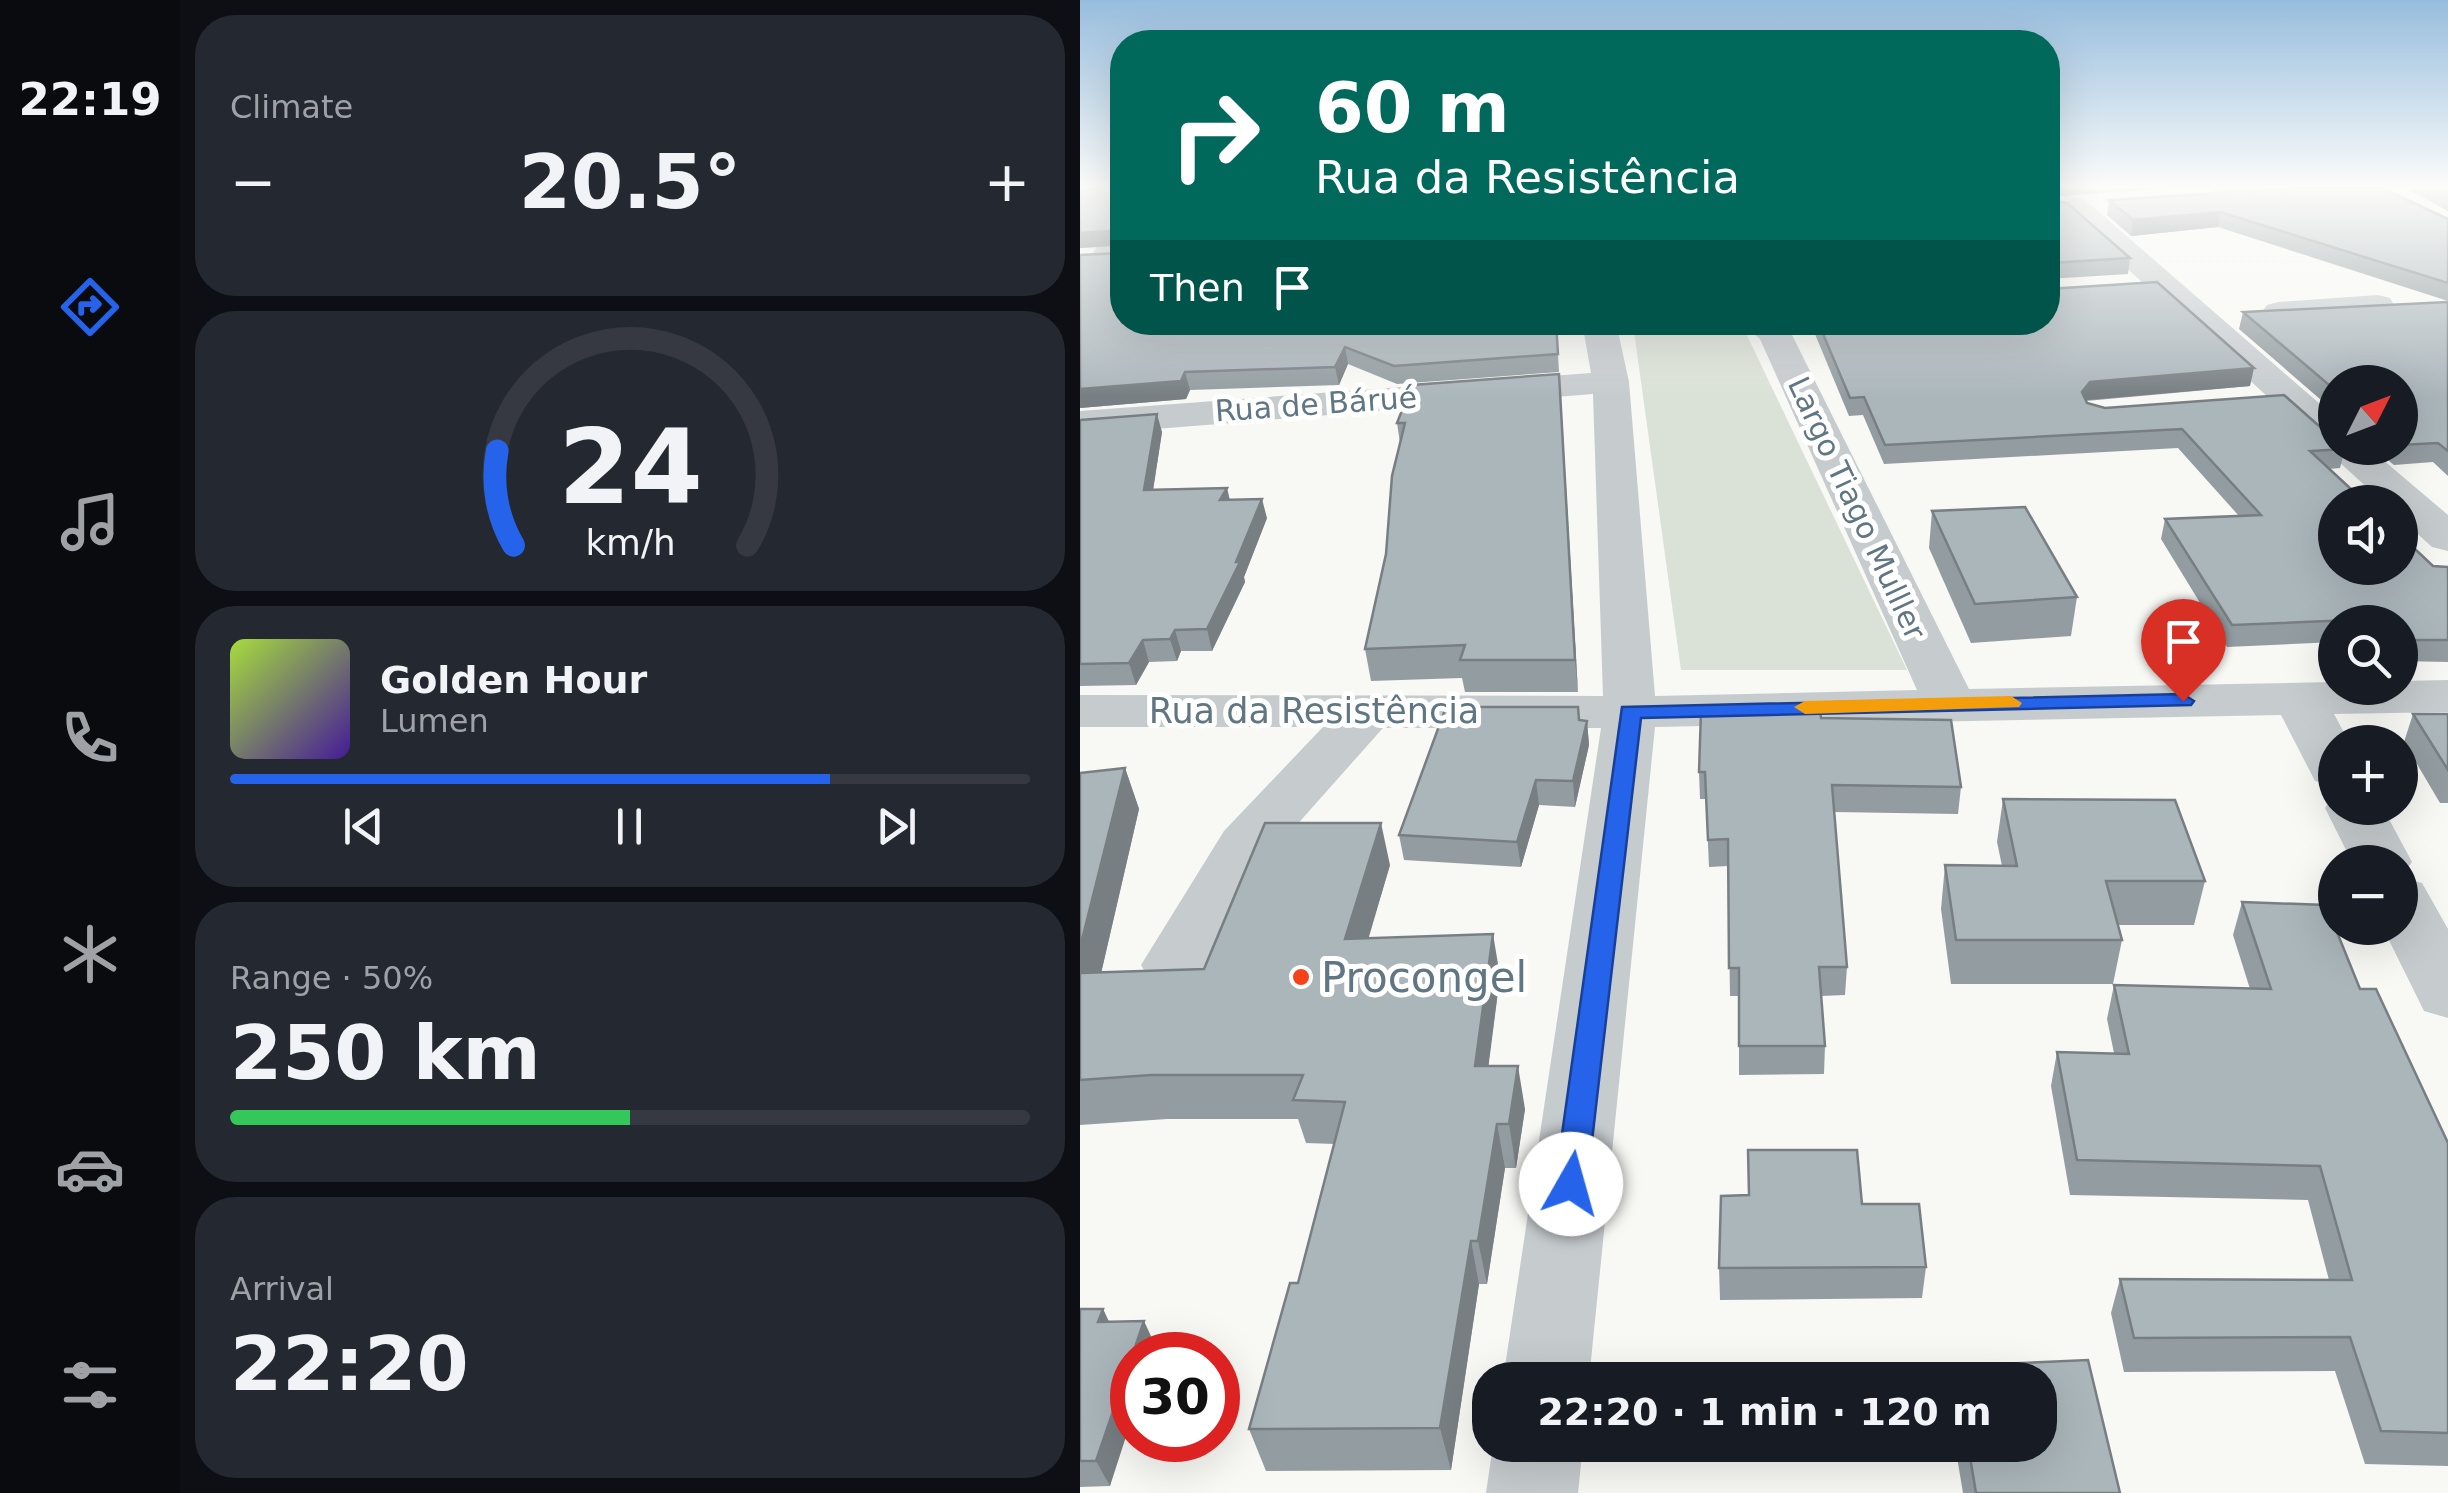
<!DOCTYPE html>
<meta charset="utf-8">
<style>
body{margin:0;font-family:"DejaVu Sans",sans-serif;background:#242831;color:#f1f3f6;height:100vh;display:flex;flex-direction:column;font-size:38px;white-space:nowrap}
*{box-sizing:border-box;margin:0}
p{font-size:32px;color:#9ea1a6}
.icon{flex:none;width:55px;height:55px;fill:none;stroke:currentColor;stroke-width:2;stroke-linecap:round;stroke-linejoin:round}
.map{position:relative;flex:1;overflow:hidden}
.drawer{display:flex;flex-direction:column;gap:15px;padding:15px;background:#0d0f14;width:900px}
.drawer>*{flex:none}
.banner{position:absolute;left:30px;top:30px;width:950px;height:305px;border-radius:40px;box-shadow:0 10px 40px #0002;background:#00695c;color:#fff;overflow:hidden}
.needle{width:65px;rotate:48deg}
.fabs{position:absolute;left:1238px;top:365px;display:grid;gap:20px}
.fabs a{display:grid;place-items:center;width:100px;height:100px;border-radius:50%;background:#171b24;box-shadow:0 10px 40px #0002;font-size:50px}
.speed{position:absolute;left:30px;top:1332px;display:flex;gap:20px;font-size:50px;font-weight:700;text-align:center}
.speed>*{display:grid;place-content:center;width:130px;height:130px;border-radius:50%;background:#171b24;box-shadow:0 10px 40px #0002;line-height:1}
.speed .limit{border:15px solid #d22;background:#fff;color:#111}
.pin{position:absolute;display:grid;place-items:center;width:85px;height:85px;color:#fff;margin:-102px -42px;border-radius:50% 50% 50% 0;rotate:-45deg;box-shadow:0 0 10px #0007}
.pin .icon{rotate:45deg}
.me{position:absolute;width:110px;margin:-55px;rotate:7deg;stroke-linejoin:round;filter:drop-shadow(0 0 8px #0008)}
.turn{display:flex;align-items:center;gap:35px;height:210px;padding:0 40px;font-size:45px}
.turn .icon{width:130px;height:130px;stroke-width:2.5}
.turn b{display:block;font-size:70px;line-height:85px}
.then{display:flex;align-items:center;height:95px;padding:0 40px;background:#0003;gap:20px;font-size:38px}
.big{font-size:75px;font-weight:800;line-height:1.1}
.drawer .widget{flex:1;display:flex;flex-direction:column;justify-content:center;gap:15px;min-width:0;padding:0 35px;border-radius:40px;background:#242831}
.drawer .dial{align-items:center;gap:0}
.dial svg{height:260px;overflow:visible;fill:none;stroke:#363941;stroke-width:7;stroke-linecap:round;text-anchor:middle}
.dial text{fill:#f1f3f6;stroke:none}
.song{display:flex;align-items:center;gap:30px}
.cover{width:120px;height:120px;border-radius:15px;background:linear-gradient(135deg,hsl(80 70% 55%),hsl(260 70% 35%))}
.played{height:10px;border-radius:5px;background:linear-gradient(90deg,#2563eb 75%,#363941 75%)}
.keys{display:flex;justify-content:space-around;direction:ltr}
.heat{display:flex;justify-content:space-between;align-items:center;font-size:55px;direction:ltr}
.charge{height:15px;border-radius:8px;background:linear-gradient(90deg,#34c759 50%,#363941 0)}
.trip{position:absolute;left:392px;top:1362px;width:585px;height:100px;border-radius:40px;background:#171b24;box-shadow:0 10px 40px #0002;font-weight:800;line-height:100px;text-align:center}
main{display:flex;flex:1;min-height:0}
.tab-bar{display:flex;flex-direction:column;width:180px;justify-content:space-around;align-items:center;background:#090b0e;color:#9ea1a6}
.tab-bar .icon{width:70px;height:70px}
.tab-bar .active{color:#2563eb}
.tab-bar b{font-size:45px;color:#f1f3f6}
.map>svg:first-child{display:block}
.green{fill:#dae1d6}
.lines{fill:none;stroke-linecap:round;stroke-linejoin:round}
.minor{fill:#c6cbce;fill-rule:evenodd}
.wall{fill:#939da1}
.shaded-wall{fill:#787f83}
.building{fill:#abb6bb;stroke:#787f83;stroke-width:2.5}
.route{fill:#2563eb;stroke:#184099;stroke-width:2.5}
.slow{fill:#f59e0b}
.poi-dot{fill:#f54219;stroke:#fff;stroke-width:4}
.labels{text-anchor:middle;dominant-baseline:central;stroke-width:10;stroke-linejoin:round;paint-order:stroke}
.far-street-label{font-size:30px;fill:#607683;stroke:#fff}
.street-label{font-size:35px;fill:#607683;stroke:#fff}
.near-poi-label{font-size:42px;fill:#607683;stroke:#fff;text-anchor:start}
</style>
<main>
<nav class="tab-bar">
<b>22:19</b>
<svg class="icon active" aria-label="directions" viewBox="0 0 24 24"><path d="M12 3l9 9-9 9-9-9zM9 14v-3h6M13 9l2 2-2 2"/></svg>
<svg class="icon" aria-label="music" viewBox="0 0 24 24"><path d="M9 18V5l10-2v13"/><circle cx="6" cy="18" r="3"/><circle cx="16" cy="16" r="3"/></svg>
<svg class="icon" aria-label="phone" viewBox="0 0 24 24"><path d="M5 4h4l2 5-3 2q2 4 5 5l2-3 5 2v4C11 20 4 13 5 4z"/></svg>
<svg class="icon" aria-label="climate" viewBox="0 0 24 24"><path d="M12 3v18M4 7l16 10M4 17L20 7"/></svg>
<svg class="icon" aria-label="car" viewBox="0 0 24 24"><path d="M5 17H2v-5l4-1 3-4h7l3 4 3 1v5h-3M9 17h6M6 11h13"/><circle cx="7" cy="17" r="2"/><circle cx="17" cy="17" r="2"/></svg>
<svg class="icon" aria-label="filters" viewBox="0 0 24 24"><path d="M4 7h16M4 17h16"/><circle cx="9" cy="7" r="2"/><circle cx="15" cy="17" r="2"/></svg>
</nav>
<section class="drawer">
<div class="widget"><p>Climate</p>
<div class="heat"><a>−</a><b class="big">20.5°</b><a>+</a></div>
</div>
<div class="widget dial"><svg viewBox="0 0 100 80">
<path d="M14 69A42 42 0 1 1 86 69"/>
<path d="M14 69A42 42 0 0 1 9 40" stroke="#2563eb"/>
<text x="50" y="56" font-size="32" font-weight="700">24</text>
<text x="50" y="72" font-size="11">km/h</text>
</svg></div>
<div class="widget">
<div class="song"><i class="cover"></i><div><b>Golden Hour</b><p>Lumen</p></div></div>
<div class="played"></div>
<div class="keys"><svg class="icon" aria-label="previous" viewBox="0 0 24 24"><path d="M18 5L8 12l10 7zM5 5v14"/></svg><svg class="icon" aria-label="pause" viewBox="0 0 24 24"><path d="M8 5v14M16 5v14"/></svg><svg class="icon" aria-label="next" viewBox="0 0 24 24"><path d="M6 5l10 7-10 7zM19 5v14"/></svg></div>
</div>
<div class="widget"><p>Range · 50%</p><b class="big">250 km</b><div class="charge"></div></div>
<div class="widget"><p>Arrival</p><b class="big">22:20</b></div>
</section>
<div class="map">
<svg width="1368" height="1493" viewBox="0 0 1368 1493">
<rect width="100%" height="100%" fill="#f8f8f5"/>
<polygon class="green" points="562,323 658,322 663,327 827,670 601,670 553,324"/>
<g class="lines">
<g class="minor">
<polygon points="1130,188 1166,188 1173,195 1159,203 1133,194"/>
<polygon points="994,197 1004,199 1255,417 1255,448 1289,448 1368,515 1368,551 1352,547 1320,518 1320,502 1303,502 984,211 980,205"/>
<polygon points="42,212 42,255 37,264 15,264 11,258 32,215"/>
<polygon points="1298,295 1310,298 1314,305 1310,312 1199,322 1187,319 1182,312 1187,305 1199,302"/>
<polygon points="502,322 536,322 549,382 575,696 837,690 680,339 659,322 700,322 711,333 889,689 1255,682 1255,688 1320,688 1320,681 1368,680 1368,712 1254,714 1269,742 1255,742 1255,786 1235,781 1201,715 575,727 509,1380 423,1380 521,728 303,728 189,856 117,982 94,989 71,982 61,965 144,831 243,727 0,727 0,695 523,696 513,394 0,435 0,411 511,373"/>
<polygon points="1253,795 1255,808 1303,808 1332,862 1321,877 1342,883 1368,929 1368,1018 1344,1011 1303,928 1320,928 1320,862 1272,862 1245,808"/>
<polygon points="413,1445 503,1445 498,1493 406,1493"/>
</g>
</g>
<g class="wall">
<polygon points="0,188 476,322 479,372 317,384 268,364 259,385 110,390 106,399 0,408 0,255 41,253 41,246 0,248"/>
<polygon points="1326,188 1368,188 1368,211"/>
<polygon points="968,200 1050,258 1048,274 968,279"/>
<polygon points="1029,200 1368,219 1368,301 1138,227 1051,236 1027,215"/>
<polygon points="1368,302 1368,476 1353,462 1314,465 1293,448 1320,448 1320,382 1255,382 1255,412 1159,329 1163,312"/>
<polygon points="730,322 968,322 1170,386 1006,401 1007,403 1025,408 1265,449 1260,468 1249,469 1353,566 1368,567 1368,662 1320,661 1320,622 1255,622 1255,642 1147,647 1081,539 1085,519 1159,516 1098,448 804,464 783,415 769,416"/>
<polygon points="479,374 498,692 385,692 382,678 291,681 285,649 306,554 320,443 317,423"/>
<polygon points="0,420 82,432 73,490 147,488 150,500 187,518 164,577 165,582 132,651 101,651 97,661 69,662 56,685 0,686"/>
<polygon points="852,511 997,597 991,636 891,643 849,548"/>
<polygon points="1333,714 1368,714 1368,803 1360,803 1324,742"/>
<polygon points="741,718 881,787 878,814 754,812 767,967 765,995 741,996 745,1046 744,1074 659,1075 659,996 650,996 648,866 629,867 626,799 620,799 619,772"/>
<polygon points="507,721 509,745 495,807 459,805 441,867 324,860 319,835"/>
<polygon points="45,768 59,809 21,973 124,969 310,865 288,938 420,976 408,1066 445,1109 436,1168 425,1168 407,1284 399,1284 371,1470 186,1471 169,1429 218,1283 254,1144 226,1143 218,1119 87,1119 0,1125 0,773"/>
<polygon points="923,799 1125,881 1114,925 1038,925 1042,940 1033,984 871,984 861,909 865,865 922,866 917,842"/>
<polygon points="1162,902 1280,989 1368,1143 1368,1466 1285,1464 1255,1371 1044,1372 1031,1313 1040,1279 1249,1280 1228,1200 990,1195 971,1086 977,1052 1034,1053 1027,1019 1034,985 1170,989 1153,935"/>
<polygon points="782,1204 846,1267 842,1298 640,1300 639,1268"/>
<polygon points="0,1309 23,1309 29,1322 76,1347 73,1355 52,1355 30,1486 0,1487"/>
<polygon points="1008,1360 1040,1493 883,1493 875,1445 960,1445 960,1380 872,1380 874,1366"/>
</g>
<g class="shaded-wall">
<polygon points="968,188 1089,188 968,197"/>
<polygon points="1140,212 1138,227 1051,236 1053,220"/>
<polygon points="40,230 42,245 0,248 0,233"/>
<polygon points="265,347 268,364 259,385 255,367"/>
<polygon points="1174,368 1170,386 1007,400 1000,410 1002,392 1010,382"/>
<polygon points="105,372 110,390 106,399 0,408 0,389"/>
<polygon points="479,374 481,400 498,692 495,660"/>
<polygon points="77,414 82,432 70,510 64,490"/>
<polygon points="147,488 151,508 140,500"/>
<polygon points="182,499 187,518 164,577 165,582 132,651 127,629"/>
<polygon points="95,630 101,651 97,661 90,639"/>
<polygon points="63,640 69,662 56,685 49,663"/>
<polygon points="507,721 509,745 495,807 493,781"/>
<polygon points="45,768 59,809 11,1017 0,990 0,948"/>
<polygon points="456,780 459,805 441,867 437,842"/>
<polygon points="301,823 310,865 276,981 265,939"/>
<polygon points="413,934 420,976 403,1109 395,1066"/>
<polygon points="438,1066 445,1109 436,1168 429,1124"/>
<polygon points="417,1124 425,1168 407,1284 398,1241"/>
<polygon points="391,1241 399,1284 371,1470 360,1428"/>
<polygon points="23,1309 35,1335 18,1322"/>
<polygon points="64,1321 76,1347 73,1355 52,1355 52,1418 30,1486 16,1461"/>
</g>
<g class="building">
<polygon points="0,188 42,188 42,322 476,322 478,354 314,366 265,347 255,367 105,372 101,381 0,389 0,255 41,253 40,230 0,233"/>
<polygon points="1219,188 1302,188 1368,219 1368,283 1140,212 1053,220 1029,200"/>
<polygon points="1357,188 1368,188 1368,194"/>
<polygon points="968,200 987,203 1050,258 970,263 968,266"/>
<polygon points="1077,282 1174,368 1010,382 1002,392 1007,403 1025,408 1204,395 1255,440 1255,448 1263,448 1265,449 1230,451 1285,502 1255,502 1255,568 1320,568 1320,535 1353,566 1368,567 1368,640 1320,640 1320,622 1298,622 1296,619 1152,625 1085,519 1181,515 1102,429 805,445 784,397 770,398 738,322 968,322 968,289"/>
<polygon points="1368,302 1368,451 1358,443 1320,445 1320,382 1255,382 1255,390 1163,312"/>
<polygon points="479,374 495,660 380,660 385,645 285,649 306,554 312,476 325,423 317,423 332,385"/>
<polygon points="77,414 64,490 147,488 140,500 182,499 156,562 160,562 127,629 95,630 90,639 63,640 49,663 0,664 0,420"/>
<polygon points="945,507 997,597 895,604 852,511"/>
<polygon points="366,707 498,707 499,720 507,721 493,781 456,780 437,842 319,835"/>
<polygon points="740,710 741,718 871,720 881,787 752,785 767,967 739,967 745,1046 659,1046 659,968 649,968 648,839 628,840 625,772 619,772 621,711"/>
<polygon points="1333,714 1368,714 1368,770"/>
<polygon points="45,768 0,948 0,773"/>
<polygon points="923,799 1095,800 1125,881 1026,881 1042,940 876,940 865,865 937,866"/>
<polygon points="185,823 301,823 265,939 413,934 395,1066 438,1066 429,1124 417,1124 398,1241 391,1241 360,1428 169,1429 210,1283 218,1283 265,1102 213,1100 223,1075 71,1075 0,1080 0,973 124,969"/>
<polygon points="1162,902 1246,905 1280,989 1296,989 1368,1143 1368,1433 1301,1431 1270,1337 1054,1338 1040,1279 1272,1280 1240,1166 997,1160 977,1052 1049,1054 1034,985 1191,989"/>
<polygon points="668,1150 777,1150 782,1204 839,1204 846,1267 639,1268 641,1196 669,1195"/>
<polygon points="0,1309 23,1309 18,1322 64,1321 16,1461 0,1461"/>
<polygon points="1008,1360 1040,1493 896,1493 888,1445 960,1445 960,1380 876,1380 874,1366"/>
</g>
<linearGradient id="sky" x2="0" y2="1"><stop stop-color="#97bdde"/><stop offset="0.47" stop-color="#fcfcfa"/><stop offset="1" stop-color="#fcfcfa" stop-opacity="0"/></linearGradient>
<rect width="1368" height="397" fill="url(#sky)"/>
<polygon class="route" points="1103,694 1114,701 1111,705 561,718 507,1184 502,1193 491,1197 480,1193 475,1184 542,707"/>
<polygon class="slow" points="931,696 942,703 939,707 725,714 714,707 725,701"/>
<circle class="poi-dot" cx="221" cy="977" r="10"/>
<g class="labels">
<g class="far-street-label">
<text transform="translate(236 404) rotate(-4)">Rua de Bárué</text>
<text transform="translate(777 508) rotate(65)">Largo Tiago Mulller</text>
</g>
<g class="street-label">
<text x="234" y="711">Rua da Resistência</text>
</g>
<g class="near-poi-label">
<text x="241" y="977">Procongel</text>
</g>
</g>
</svg>
<div class="fabs">
<a><svg class="needle" viewBox="-14 -14 28 28"><path d="M0-13l5 13h-10z" fill="#e53935"/><path d="M0 13l5-13h-10z" fill="#9ea1a6"/></svg></a>
<a><svg class="icon" aria-label="sound" viewBox="0 0 24 24"><path d="M4 9h4l5-4v14l-5-4H4zM17 9q2 3 0 6"/></svg></a>
<a><svg class="icon" aria-label="search" viewBox="0 0 24 24"><circle cx="10" cy="10" r="6"/><path d="M15 15l6 6"/></svg></a>
<a>+</a>
<a>−</a>
</div>
<div class="speed"><div class="limit">30</div></div>
<div class="pin" style="left:1103px;top:701px;background:#d93025"><svg class="icon" aria-label="arrive" viewBox="0 0 24 24"><path d="M6 21V4h12l-3 4 3 4H6"/></svg></div>
<svg class="me" style="left:491px;top:1184px" viewBox="-20 -20 40 40"><circle r="19" fill="#fff"/><path d="M0-13L10 11 0 6-10 11z" fill="#2563eb"/></svg>
<div class="trip">22:20 · 1 min · 120 m</div>
<div class="banner">
<div class="turn"><svg class="icon" aria-label="right" viewBox="0 0 24 24"><path d="M7 20v-9h11M14 6l5 5-5 5"/></svg><div><b>60 m</b>Rua da Resistência</div></div>
<div class="then">Then<svg class="icon" aria-label="arrive" viewBox="0 0 24 24"><path d="M6 21V4h12l-3 4 3 4H6"/></svg></div>
</div>
</div>
</main>
